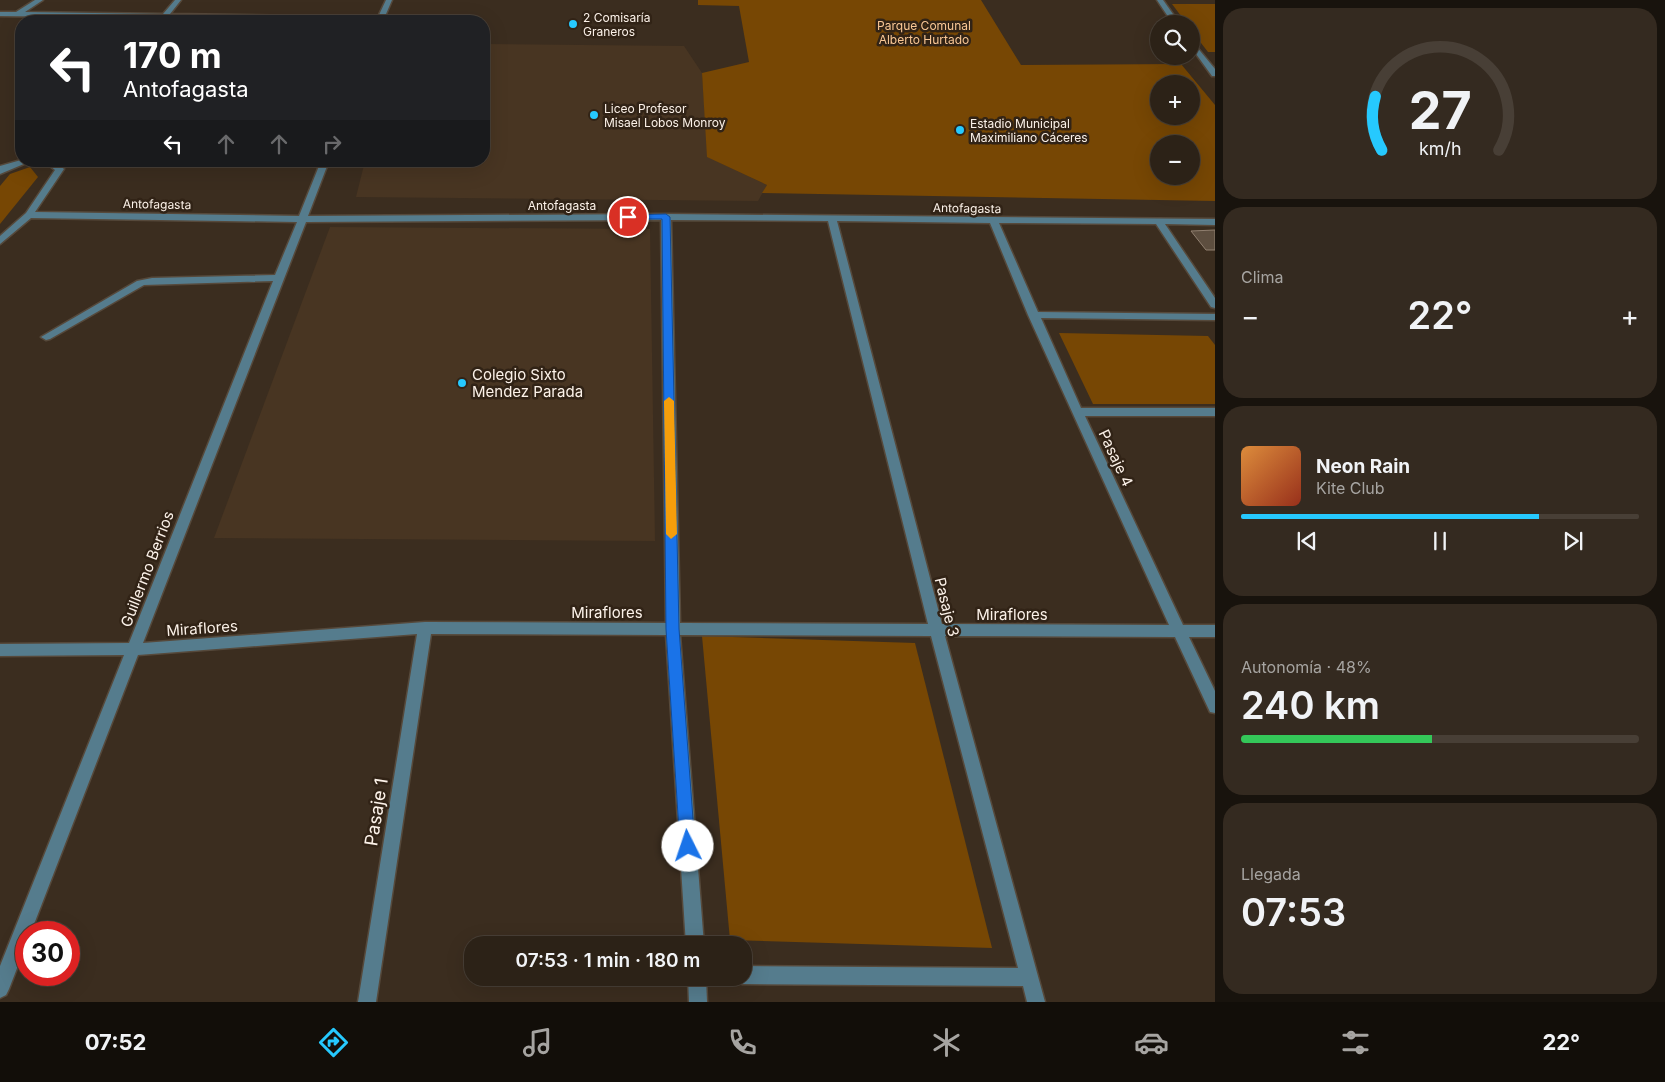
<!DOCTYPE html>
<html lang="es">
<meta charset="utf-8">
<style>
body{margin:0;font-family:Inter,sans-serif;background:#342a20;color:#f1f3f6;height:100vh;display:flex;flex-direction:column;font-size:19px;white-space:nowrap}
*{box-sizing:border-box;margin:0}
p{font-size:16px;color:#a6a4a1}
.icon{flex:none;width:28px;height:28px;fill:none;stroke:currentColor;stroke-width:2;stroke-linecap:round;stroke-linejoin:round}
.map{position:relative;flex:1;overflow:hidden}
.side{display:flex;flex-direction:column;gap:8px;padding:8px;background:#18130d;width:450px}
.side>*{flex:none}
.guide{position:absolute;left:15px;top:15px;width:475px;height:152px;border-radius:20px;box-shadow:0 5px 20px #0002,0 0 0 1px #483f36;background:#202124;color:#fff;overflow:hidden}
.fabs{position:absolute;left:1150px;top:15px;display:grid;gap:10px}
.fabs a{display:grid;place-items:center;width:50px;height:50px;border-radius:50%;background:#2c2217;box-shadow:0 5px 20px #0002,0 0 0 1px #483f36;font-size:25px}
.speed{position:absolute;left:15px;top:921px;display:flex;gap:10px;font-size:25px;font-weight:700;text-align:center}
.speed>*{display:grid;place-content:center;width:65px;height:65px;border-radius:50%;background:#2c2217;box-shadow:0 5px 20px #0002,0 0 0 1px #483f36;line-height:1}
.speed .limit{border:8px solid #d22;background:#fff;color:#111}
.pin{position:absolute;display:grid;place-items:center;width:42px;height:42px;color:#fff;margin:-21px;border:2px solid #fff;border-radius:50%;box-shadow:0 1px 5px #0007}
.me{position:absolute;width:55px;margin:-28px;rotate:356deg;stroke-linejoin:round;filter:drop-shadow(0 0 4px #0008)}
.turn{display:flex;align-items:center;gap:18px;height:105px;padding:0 25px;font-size:22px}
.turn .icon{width:65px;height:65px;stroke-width:2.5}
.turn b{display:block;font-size:35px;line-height:42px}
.lanes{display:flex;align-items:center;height:48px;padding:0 25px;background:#0003;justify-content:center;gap:25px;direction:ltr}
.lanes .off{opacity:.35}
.big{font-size:38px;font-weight:600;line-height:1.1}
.side .widget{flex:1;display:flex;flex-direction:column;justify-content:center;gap:8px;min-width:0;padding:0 18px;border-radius:20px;background:#342a20}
.side .dial{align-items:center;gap:0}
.dial svg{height:130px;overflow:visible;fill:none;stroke:#483f36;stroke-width:7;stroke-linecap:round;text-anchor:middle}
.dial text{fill:#f1f3f6;stroke:none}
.song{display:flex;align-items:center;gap:15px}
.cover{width:60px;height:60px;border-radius:8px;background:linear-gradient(135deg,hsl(30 70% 55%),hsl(10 70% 35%))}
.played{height:5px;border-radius:2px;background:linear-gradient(90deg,#26c9fe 75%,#483f36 75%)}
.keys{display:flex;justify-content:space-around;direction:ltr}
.heat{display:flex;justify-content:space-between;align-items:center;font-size:28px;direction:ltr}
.charge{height:8px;border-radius:4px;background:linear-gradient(90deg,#34c759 48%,#483f36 0)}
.trip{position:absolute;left:464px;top:936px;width:288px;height:50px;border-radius:20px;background:#2c2217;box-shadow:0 5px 20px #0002,0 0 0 1px #483f36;font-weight:600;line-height:50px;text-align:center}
.tab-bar{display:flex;height:80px;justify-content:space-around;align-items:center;background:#120e09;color:#a6a4a1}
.tab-bar .icon{width:35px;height:35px}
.tab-bar .selected{color:#26c9fe}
.tab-bar b{font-size:22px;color:#f1f3f6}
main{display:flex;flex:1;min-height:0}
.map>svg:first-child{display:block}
.built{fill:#483522}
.green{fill:#774704;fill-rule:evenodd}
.building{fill:#5d4e3f;stroke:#918070}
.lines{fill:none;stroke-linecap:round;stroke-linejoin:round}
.minor-casing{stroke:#56493b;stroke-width:3}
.minor{fill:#557c8d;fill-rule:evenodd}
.route{fill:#1a73e8;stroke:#114b97}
.slow{fill:#f59e0b}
.poi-dot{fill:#26c9fe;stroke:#312316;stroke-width:2}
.labels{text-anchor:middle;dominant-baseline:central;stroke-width:5;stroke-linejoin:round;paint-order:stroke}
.far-poi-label{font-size:12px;fill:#fcf2e9;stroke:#312316;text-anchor:start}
.far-park-label{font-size:12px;fill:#f9c795;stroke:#312316}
.far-street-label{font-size:12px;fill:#fcf2e9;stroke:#312316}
.poi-label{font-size:15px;fill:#fcf2e9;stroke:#312316;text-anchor:start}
.street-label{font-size:15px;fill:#fcf2e9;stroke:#312316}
.near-street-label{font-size:18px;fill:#fcf2e9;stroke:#312316}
</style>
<main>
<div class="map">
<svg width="1215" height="1002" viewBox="0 0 1215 1002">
<rect width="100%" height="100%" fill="#3b2d1f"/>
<g class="built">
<polygon points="484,44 684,46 702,73 708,157 767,185 758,201 356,197 365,161 484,161"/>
<polygon points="330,227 650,229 655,541 214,538"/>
</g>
<g class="green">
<path d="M698,0H981L1021,65L1181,64L1215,105V201L762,193L767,185L707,157L702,73L749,62L739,6L698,5ZM1159,84H1191V116H1159ZM1159,144H1191V176H1159Z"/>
<polygon points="1172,4 1215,4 1215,52 1208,52 1191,30 1191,24 1187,24"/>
<polygon points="30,167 38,177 0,224 0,186 10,174"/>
<polygon points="1059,333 1208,336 1215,345 1215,404 1093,404"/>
<polygon points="702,636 915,643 992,948 730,940"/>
</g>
<g class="building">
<polygon points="180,20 238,20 179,21"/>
<polygon points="1215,230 1215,250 1206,250 1191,231"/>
</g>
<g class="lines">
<defs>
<g id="minor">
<polygon points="35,0 43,0 25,12 163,14 175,0 181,0 170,14 378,17 386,0 392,0 383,21 166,18 162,21 159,18 0,16 0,12 16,12"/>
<polygon points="1157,0 1163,0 1180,24 1173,24"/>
<polygon points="1191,40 1215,69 1215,76 1212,76 1191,47"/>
<polygon points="21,160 31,161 0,174 0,166"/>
<path d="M44,161H54L64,169L35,212L299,216L321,161H329L308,216L666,214L1215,219V225L1165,224L1215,298V308L1211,307L1156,224L999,223L1038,312L1215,314V320L1041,318L1081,408H1215V416H1085L1183,625H1215V637H1189L1215,691V713L1210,712L1175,637L945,636L1045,1002H1027L1023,986L742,984L736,981L734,978H742V966L1018,968L931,636L680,635L704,945H686L666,635L431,634L376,1002H358L417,634L138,655L31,932H26V945L9,989L6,995L0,998V966L124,655L0,656V644L129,643L273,281L144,285L50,339L46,340L41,337L137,281L152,278L275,275L297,222L31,218L0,244V236L26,213L55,170ZM661,220L666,623L425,622L143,643L306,222ZM671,220L828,221L928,624L680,623ZM837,221L990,223L1028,315L1169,625L942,624Z"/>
<polygon points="688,978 706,978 707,1002 689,1002"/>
</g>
</defs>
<use href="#minor" class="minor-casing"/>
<use href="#minor" class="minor"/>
</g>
<polygon class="route" points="666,214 670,217 679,629 695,846 693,851 688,853 682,851 680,846 666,629 662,219 628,219 624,217 628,215"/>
<polygon class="slow" points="669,397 674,401 677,534 671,539 666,534 664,401"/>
<g class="poi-dot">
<circle cx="573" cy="24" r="5"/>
<circle cx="594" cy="115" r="5"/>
<circle cx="960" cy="130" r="5"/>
<circle cx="462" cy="383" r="5"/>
</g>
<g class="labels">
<g class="far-poi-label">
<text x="583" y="17">2 Comisaría<tspan x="583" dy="14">Graneros</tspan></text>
<text x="604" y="108">Liceo Profesor<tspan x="604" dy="14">Misael Lobos Monroy</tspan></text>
<text x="970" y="123">Estadio Municipal<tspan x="970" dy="14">Maximiliano Cáceres</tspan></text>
</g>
<g class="far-park-label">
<text x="924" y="25">Parque Comunal<tspan x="924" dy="14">Alberto Hurtado</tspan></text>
</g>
<g class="far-street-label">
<text transform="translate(157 204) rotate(1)">Antofagasta</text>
<text x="562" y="205">Antofagasta</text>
<text transform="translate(967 208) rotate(1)">Antofagasta</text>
</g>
<g class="poi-label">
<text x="472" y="374">Colegio Sixto<tspan x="472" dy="17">Mendez Parada</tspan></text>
</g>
<g class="street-label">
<text transform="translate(1116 458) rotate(65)">Pasaje 4</text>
<text transform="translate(147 569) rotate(-69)">Guillermo Berrios</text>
<text transform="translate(947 607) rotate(76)">Pasaje 3</text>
<text x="607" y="612">Miraflores</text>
<text x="1012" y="614">Miraflores</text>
<text transform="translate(202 628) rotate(-4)">Miraflores</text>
</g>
<g class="near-street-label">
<text transform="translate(376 812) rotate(-81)">Pasaje 1</text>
</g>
</g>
</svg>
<div class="fabs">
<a><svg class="icon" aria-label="search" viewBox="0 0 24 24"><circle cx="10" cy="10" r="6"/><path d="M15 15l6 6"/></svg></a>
<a>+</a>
<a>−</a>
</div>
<div class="speed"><div class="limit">30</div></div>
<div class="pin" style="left:628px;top:217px;background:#d93025"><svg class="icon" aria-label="arrive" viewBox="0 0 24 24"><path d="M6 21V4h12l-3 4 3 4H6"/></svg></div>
<svg class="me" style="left:688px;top:846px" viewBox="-20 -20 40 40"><circle r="19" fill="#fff"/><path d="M0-13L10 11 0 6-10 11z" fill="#1a73e8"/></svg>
<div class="trip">07:53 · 1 min · 180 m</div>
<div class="guide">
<div class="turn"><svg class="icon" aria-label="left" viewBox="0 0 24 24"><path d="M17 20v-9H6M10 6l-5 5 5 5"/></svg><div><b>170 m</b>Antofagasta</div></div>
<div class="lanes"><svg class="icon" aria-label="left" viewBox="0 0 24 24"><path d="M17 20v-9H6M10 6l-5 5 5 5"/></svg><svg class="icon off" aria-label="ahead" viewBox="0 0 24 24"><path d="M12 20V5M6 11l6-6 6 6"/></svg><svg class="icon off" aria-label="ahead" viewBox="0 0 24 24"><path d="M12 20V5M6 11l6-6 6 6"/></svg><svg class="icon off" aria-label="right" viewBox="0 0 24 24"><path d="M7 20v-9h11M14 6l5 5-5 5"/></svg></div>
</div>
</div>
<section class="side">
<div class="widget dial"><svg viewBox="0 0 100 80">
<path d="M14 69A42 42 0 1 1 86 69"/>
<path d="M14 69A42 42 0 0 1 10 36" stroke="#26c9fe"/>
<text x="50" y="56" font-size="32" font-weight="700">27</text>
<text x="50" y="72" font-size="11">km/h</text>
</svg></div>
<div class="widget"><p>Clima</p>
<div class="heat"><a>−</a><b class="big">22°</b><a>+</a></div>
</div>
<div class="widget">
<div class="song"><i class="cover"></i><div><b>Neon Rain</b><p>Kite Club</p></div></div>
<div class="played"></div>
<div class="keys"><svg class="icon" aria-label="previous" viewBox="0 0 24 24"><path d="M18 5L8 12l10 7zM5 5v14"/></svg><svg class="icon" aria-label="pause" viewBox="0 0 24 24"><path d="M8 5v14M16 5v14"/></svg><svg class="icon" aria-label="next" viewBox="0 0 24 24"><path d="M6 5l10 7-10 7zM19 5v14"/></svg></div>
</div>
<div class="widget"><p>Autonomía · 48%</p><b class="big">240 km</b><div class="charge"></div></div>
<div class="widget"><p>Llegada</p><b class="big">07:53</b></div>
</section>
</main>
<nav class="tab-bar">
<b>07:52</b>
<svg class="icon selected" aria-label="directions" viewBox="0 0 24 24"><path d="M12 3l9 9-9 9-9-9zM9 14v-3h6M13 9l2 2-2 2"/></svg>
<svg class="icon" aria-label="music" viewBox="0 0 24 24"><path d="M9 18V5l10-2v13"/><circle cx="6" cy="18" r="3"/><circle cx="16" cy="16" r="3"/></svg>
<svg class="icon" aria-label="phone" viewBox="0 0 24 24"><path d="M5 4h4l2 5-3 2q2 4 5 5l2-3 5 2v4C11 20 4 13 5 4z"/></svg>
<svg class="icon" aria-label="climate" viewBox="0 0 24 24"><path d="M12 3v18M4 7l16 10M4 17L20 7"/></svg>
<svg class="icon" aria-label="car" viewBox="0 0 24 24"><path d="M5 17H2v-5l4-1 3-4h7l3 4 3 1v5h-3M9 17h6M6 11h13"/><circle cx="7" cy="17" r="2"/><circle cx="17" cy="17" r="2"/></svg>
<svg class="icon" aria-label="filters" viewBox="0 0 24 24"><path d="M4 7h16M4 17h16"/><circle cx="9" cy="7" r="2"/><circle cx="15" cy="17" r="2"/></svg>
<b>22°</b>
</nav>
